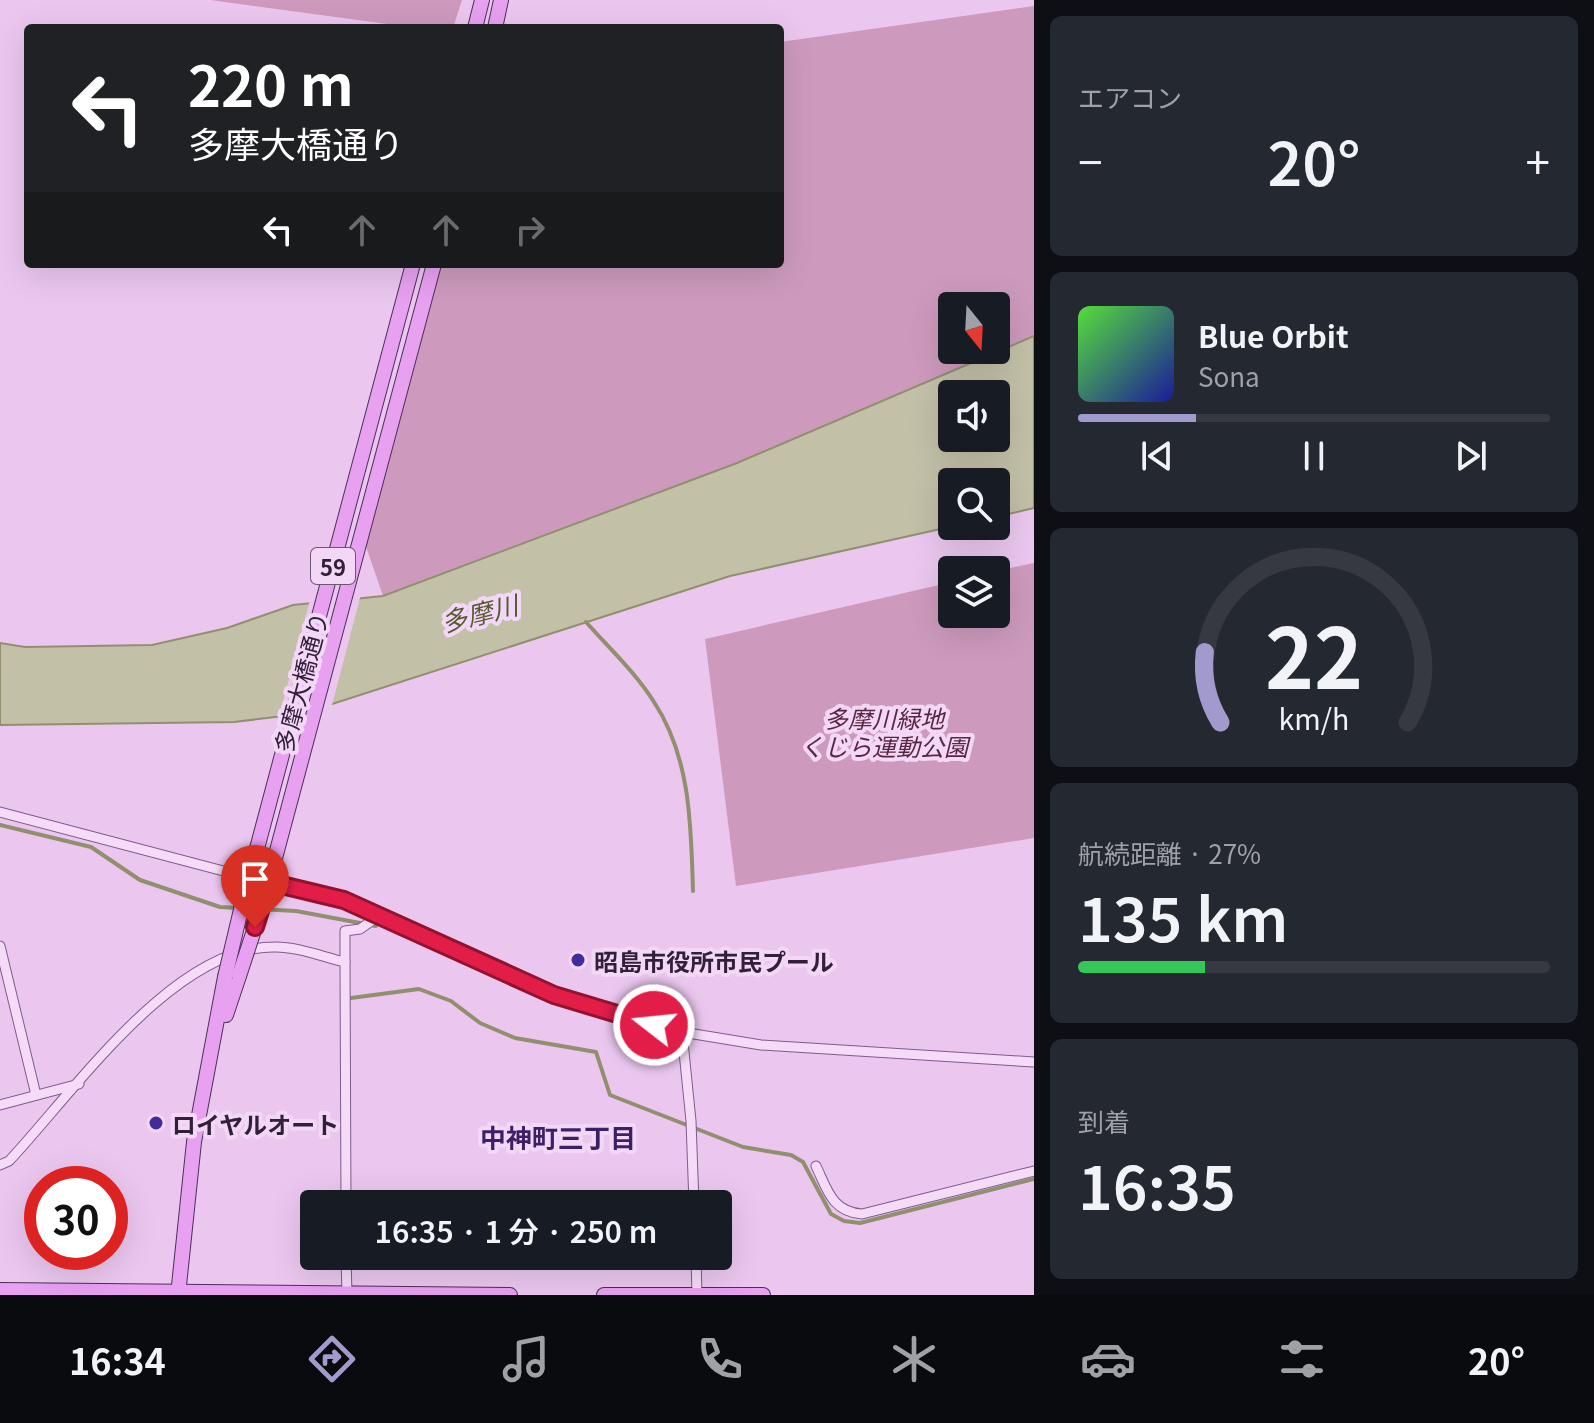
<!DOCTYPE html>
<html lang="ja">
<meta charset="utf-8">
<style>
body{margin:0;font-family:Georgia,"Noto Sans JP",serif;background:#242831;color:#f1f3f6;height:100vh;display:flex;flex-direction:column;font-size:30px;white-space:nowrap}
*{box-sizing:border-box;margin:0}
p{font-size:26px;color:#9ea1a6}
.icon{flex:none;width:44px;height:44px;fill:none;stroke:currentColor;stroke-width:2;stroke-linecap:round;stroke-linejoin:round}
.map{position:relative;flex:1;overflow:hidden}
.drawer{display:flex;flex-direction:column;gap:16px;padding:16px;background:#0d0f14;width:560px}
.drawer>*{flex:none}
.banner{position:absolute;left:24px;top:24px;width:760px;height:244px;border-radius:8px;box-shadow:0 8px 32px #0002;background:#202124;color:#fff;overflow:hidden}
.needle{width:52px;rotate:162deg}
.buttons{position:absolute;left:938px;top:292px;display:grid;gap:16px}
.buttons a{display:grid;place-items:center;width:72px;height:72px;border-radius:8px;background:#171b24;box-shadow:0 8px 32px #0002;font-size:40px}
.speed{position:absolute;left:24px;top:1166px;display:flex;gap:16px;font-size:40px;font-weight:700;text-align:center}
.speed>*{display:grid;place-content:center;width:104px;height:104px;border-radius:50%;background:#171b24;box-shadow:0 8px 32px #0002;line-height:1}
.speed .limit{border:12px solid #d22;background:#fff;color:#111}
.pin{position:absolute;display:grid;place-items:center;width:68px;height:68px;color:#fff;margin:-82px -34px;border-radius:50% 50% 50% 0;rotate:-45deg;box-shadow:0 0 8px #0007}
.pin .icon{rotate:45deg}
.me{position:absolute;width:88px;margin:-44px;rotate:286deg;stroke-linejoin:round;filter:drop-shadow(0 0 6px #0008)}
.turn{display:flex;align-items:center;gap:28px;height:168px;padding:0 32px;font-size:36px}
.turn .icon{width:104px;height:104px;stroke-width:2.5}
.turn b{display:block;font-size:56px;line-height:68px}
.lanes{display:flex;align-items:center;height:76px;padding:0 32px;background:#0003;justify-content:center;gap:40px;direction:ltr}
.lanes .off{opacity:.35}
.big{font-size:60px;font-weight:600;line-height:1.1}
.drawer .card{flex:1;display:flex;flex-direction:column;justify-content:center;gap:12px;min-width:0;padding:0 28px;border-radius:12px;background:#242831}
.drawer .dial{align-items:center;gap:0}
.dial svg{height:208px;overflow:visible;fill:none;stroke:#363941;stroke-width:7;stroke-linecap:round;text-anchor:middle}
.dial text{fill:#f1f3f6;stroke:none}
.song{display:flex;align-items:center;gap:24px}
.cover{width:96px;height:96px;border-radius:12px;background:linear-gradient(135deg,hsl(110 70% 55%),hsl(240 70% 35%))}
.played{height:8px;border-radius:4px;background:linear-gradient(90deg,#a299cd 25%,#363941 25%)}
.keys{display:flex;justify-content:space-around;direction:ltr}
.heat{display:flex;justify-content:space-between;align-items:center;font-size:44px;direction:ltr}
.charge{height:12px;border-radius:6px;background:linear-gradient(90deg,#34c759 27%,#363941 0)}
.trip{position:absolute;left:300px;top:1190px;width:432px;height:80px;border-radius:8px;background:#171b24;box-shadow:0 8px 32px #0002;font-weight:600;line-height:80px;text-align:center}
.dock{display:flex;height:128px;justify-content:space-around;align-items:center;background:#090b0e;color:#9ea1a6}
.dock .icon{width:56px;height:56px}
.dock .current{color:#a299cd}
.dock b{font-size:36px;color:#f1f3f6}
main{display:flex;flex:1;min-height:0}
.map>svg:first-child{display:block}
.green{fill:#cd9abd;fill-rule:evenodd}
.water{fill:#c3c0a8;stroke:#91906e;stroke-width:2;fill-rule:evenodd}
.pier{fill:#ebc7ef}
.lines{fill:none;stroke-linecap:round;stroke-linejoin:round}
.stream{stroke:#91906e;stroke-width:4}
.minor-casing{stroke:#7e5c8b;stroke-width:11}
.primary-casing{stroke:#4b3059;stroke-width:16}
.minor{stroke:#f6dbf9;stroke-width:9}
.primary{stroke:#e8a0f1;stroke-width:14}
.primary-bridge-casing{stroke:#4b3059;stroke-width:16;stroke-linecap:butt}
.primary-bridge{stroke:#e8a0f1;stroke-width:14}
.route-casing{stroke:#92132f;stroke-width:20}
.route{stroke:#e11d48;stroke-width:14}
.poi-dot{fill:#412c9a;stroke:#f3d7f6;stroke-width:3}
.labels{text-anchor:middle;dominant-baseline:central;stroke-width:8;stroke-linejoin:round;paint-order:stroke}
.shield{fill:#f3d7f6;stroke:#6c5773;stroke-width:2}
.shield-label{font-size:22px;font-weight:bold;fill:#32203b}
.street-label{font-size:24px;fill:#32203b;stroke:#f3d7f6}
.park-label{font-size:24px;font-style:italic;fill:#582641;stroke:#f3d7f6}
.poi-label{font-size:24px;font-weight:bold;fill:#32203b;stroke:#f3d7f6;text-anchor:start}
.water-label{font-size:26px;font-style:italic;fill:#555b2f;stroke:#f3d7f6}
.neighbourhood-label{font-size:26px;font-weight:bold;fill:#3d1f68;stroke:#f3d7f6}
</style>
<main>
<div class="map">
<svg width="1034" height="1295" viewBox="0 0 1034 1295">
<rect width="100%" height="100%" fill="#ebc7ef"/>
<g class="green">
<polygon points="210,0 462,0 453,28 417,28"/>
<path d="M1034,6V336L737,463L383,596L362,535L434,264H780V42ZM952,306H996V350H952Z"/>
<polygon points="1034,563 1034,838 736,886 705,639 952,582 952,614 996,614 996,571"/>
</g>
<path class="water" d="M1034,336V508L996,517V482H952L954,526L730,576L301,714L234,722L0,725V643L25,647L152,645L227,628L293,605L383,596L737,463ZM952,394H996V438H952Z"/>
<polygon class="pier" points="361,594 331,709 278,721 310,600"/>
<g class="lines">
<g class="stream">
<path d="M586,622C609,648 636,673 654,702C691,758 691,827 693,891"/>
<polyline points="0,825 91,847 140,880 220,907 296,911 376,926"/>
<polyline points="351,998 419,989 451,1001 480,1023 515,1038 596,1052 610,1095 743,1147 791,1155 803,1162 831,1214 844,1221 860,1223 1034,1179"/>
</g>
<defs>
<g id="minor">
<polyline points="0,812 250,878"/>
<polyline points="269,882 344,900 380,915 554,995 682,1032 761,1045 1034,1062"/>
<polyline points="0,946 36,1095"/>
<polyline points="345,962 346,1204"/>
<polyline points="682,1032 691,1121 694,1204"/>
<polyline points="0,1105 79,1084"/>
<path d="M0,1165L9,1161C73,1093 173,947 273,947C296,946 323,957 345,962V931L360,929L380,915"/>
<path d="M816,1166C827,1189 832,1212 862,1214L1034,1171"/>
<polyline points="346,1256 347,1295"/>
<polyline points="696,1256 697,1295"/>
</g>
<g id="primary">
<polyline points="475,28 482,0"/>
<polyline points="495,28 501,0"/>
<polyline points="243,901 413,264"/>
<polyline points="263,903 434,264"/>
<polyline points="226,1015 239,976"/>
<polyline points="0,1290 510,1295"/>
<polyline points="178,1295 194,1142 225,977"/>
<polyline points="604,1295 763,1295"/>
</g>
</defs>
<use href="#minor" class="minor-casing"/>
<use href="#primary" class="primary-casing"/>
<use href="#minor" class="minor"/>
<use href="#primary" class="primary"/>
<defs>
<g id="primary-bridge">
<polyline points="239,976 263,903"/>
<polyline points="225,977 243,901"/>
</g>
</defs>
<use href="#primary-bridge" class="primary-bridge-casing"/>
<use href="#primary-bridge" class="primary-bridge"/>
</g>
<g class="lines">
<defs>
<polyline id="route" points="255,927 269,882 344,900 554,995 654,1025"/>
</defs>
<use href="#route" class="route-casing"/>
<use href="#route" class="route"/>
</g>
<g class="poi-dot">
<circle cx="578" cy="960" r="8"/>
<circle cx="156" cy="1123" r="8"/>
</g>
<g class="labels">
<rect class="shield" x="311" y="548" width="44" height="36" rx="6"/>
<g class="shield-label">
<text x="333" y="566">59</text>
</g>
<g class="street-label">
<text transform="translate(300 682) rotate(-75)">多摩大橋通り</text>
</g>
<g class="park-label">
<text x="884" y="717">多摩川緑地<tspan x="884" dy="28">くじら運動公園</tspan></text>
</g>
<g class="poi-label">
<text x="594" y="960">昭島市役所市民プール</text>
<text x="172" y="1123">ロイヤルオート</text>
</g>
<g class="water-label">
<text transform="translate(479 612) rotate(-14)">多摩川</text>
</g>
<g class="neighbourhood-label">
<text x="558" y="1136">中神町三丁目</text>
</g>
</g>
</svg>
<div class="buttons">
<a><svg class="needle" viewBox="-14 -14 28 28"><path d="M0-13l5 13h-10z" fill="#e53935"/><path d="M0 13l5-13h-10z" fill="#9ea1a6"/></svg></a>
<a><svg class="icon" aria-label="sound" viewBox="0 0 24 24"><path d="M4 9h4l5-4v14l-5-4H4zM17 9q2 3 0 6"/></svg></a>
<a><svg class="icon" aria-label="search" viewBox="0 0 24 24"><circle cx="10" cy="10" r="6"/><path d="M15 15l6 6"/></svg></a>
<a><svg class="icon" aria-label="layers" viewBox="0 0 24 24"><path d="M12 4l9 5-9 5-9-5zM3 14l9 5 9-5"/></svg></a>
</div>
<div class="speed"><div class="limit">30</div></div>
<div class="pin" style="left:255px;top:927px;background:#d93025"><svg class="icon" aria-label="arrive" viewBox="0 0 24 24"><path d="M6 21V4h12l-3 4 3 4H6"/></svg></div>
<svg class="me" style="left:654px;top:1025px" viewBox="-20 -20 40 40"><circle r="17" fill="#e11d48" stroke="#fff" stroke-width="3"/><path d="M0-11L8 9 0 5-8 9z" fill="#fff"/></svg>
<div class="trip">16:35 · 1 分 · 250 m</div>
<div class="banner">
<div class="turn"><svg class="icon" aria-label="left" viewBox="0 0 24 24"><path d="M17 20v-9H6M10 6l-5 5 5 5"/></svg><div><b>220 m</b>多摩大橋通り</div></div>
<div class="lanes"><svg class="icon" aria-label="left" viewBox="0 0 24 24"><path d="M17 20v-9H6M10 6l-5 5 5 5"/></svg><svg class="icon off" aria-label="ahead" viewBox="0 0 24 24"><path d="M12 20V5M6 11l6-6 6 6"/></svg><svg class="icon off" aria-label="ahead" viewBox="0 0 24 24"><path d="M12 20V5M6 11l6-6 6 6"/></svg><svg class="icon off" aria-label="right" viewBox="0 0 24 24"><path d="M7 20v-9h11M14 6l5 5-5 5"/></svg></div>
</div>
</div>
<section class="drawer">
<div class="card"><p>エアコン</p>
<div class="heat"><a>−</a><b class="big">20°</b><a>+</a></div>
</div>
<div class="card">
<div class="song"><i class="cover"></i><div><b>Blue Orbit</b><p>Sona</p></div></div>
<div class="played"></div>
<div class="keys"><svg class="icon" aria-label="previous" viewBox="0 0 24 24"><path d="M18 5L8 12l10 7zM5 5v14"/></svg><svg class="icon" aria-label="pause" viewBox="0 0 24 24"><path d="M8 5v14M16 5v14"/></svg><svg class="icon" aria-label="next" viewBox="0 0 24 24"><path d="M6 5l10 7-10 7zM19 5v14"/></svg></div>
</div>
<div class="card dial"><svg viewBox="0 0 100 80">
<path d="M14 69A42 42 0 1 1 86 69"/>
<path d="M14 69A42 42 0 0 1 8 42" stroke="#a299cd"/>
<text x="50" y="56" font-size="32" font-weight="700">22</text>
<text x="50" y="72" font-size="11">km/h</text>
</svg></div>
<div class="card"><p>航続距離 · 27%</p><b class="big">135 km</b><div class="charge"></div></div>
<div class="card"><p>到着</p><b class="big">16:35</b></div>
</section>
</main>
<nav class="dock">
<b>16:34</b>
<svg class="icon current" aria-label="directions" viewBox="0 0 24 24"><path d="M12 3l9 9-9 9-9-9zM9 14v-3h6M13 9l2 2-2 2"/></svg>
<svg class="icon" aria-label="music" viewBox="0 0 24 24"><path d="M9 18V5l10-2v13"/><circle cx="6" cy="18" r="3"/><circle cx="16" cy="16" r="3"/></svg>
<svg class="icon" aria-label="phone" viewBox="0 0 24 24"><path d="M5 4h4l2 5-3 2q2 4 5 5l2-3 5 2v4C11 20 4 13 5 4z"/></svg>
<svg class="icon" aria-label="climate" viewBox="0 0 24 24"><path d="M12 3v18M4 7l16 10M4 17L20 7"/></svg>
<svg class="icon" aria-label="car" viewBox="0 0 24 24"><path d="M5 17H2v-5l4-1 3-4h7l3 4 3 1v5h-3M9 17h6M6 11h13"/><circle cx="7" cy="17" r="2"/><circle cx="17" cy="17" r="2"/></svg>
<svg class="icon" aria-label="filters" viewBox="0 0 24 24"><path d="M4 7h16M4 17h16"/><circle cx="9" cy="7" r="2"/><circle cx="15" cy="17" r="2"/></svg>
<b>20°</b>
</nav>
